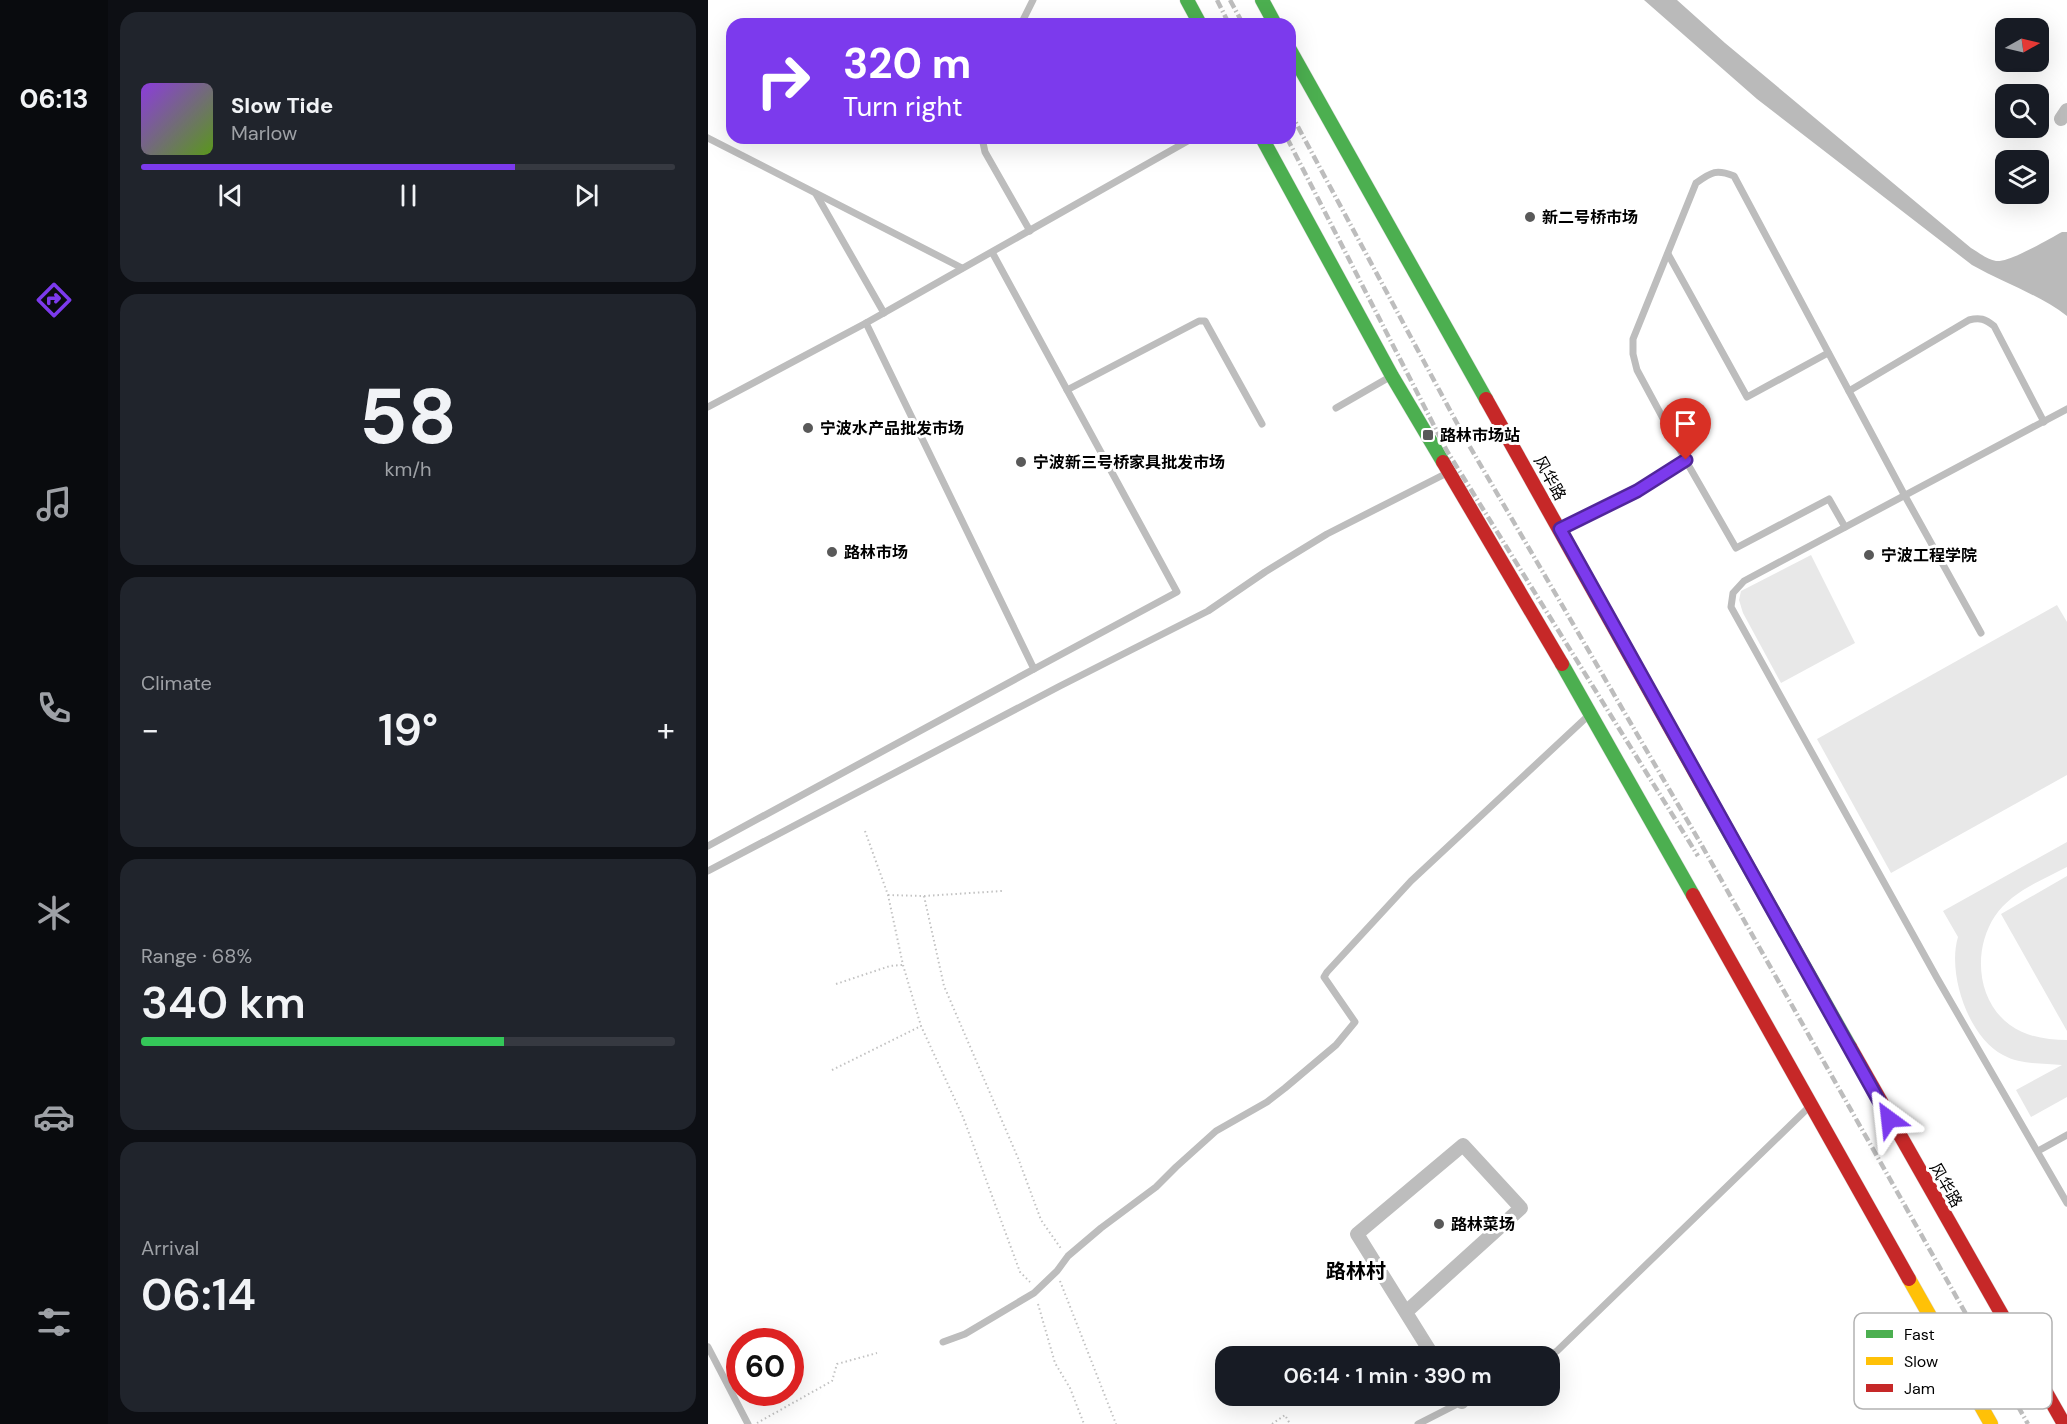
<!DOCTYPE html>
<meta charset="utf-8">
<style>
body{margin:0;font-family:"DM Sans","Noto Sans SC",sans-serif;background:#20242c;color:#f1f3f6;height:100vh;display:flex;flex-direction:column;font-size:22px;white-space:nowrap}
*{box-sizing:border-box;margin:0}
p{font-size:20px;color:#9ea1a6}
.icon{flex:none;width:33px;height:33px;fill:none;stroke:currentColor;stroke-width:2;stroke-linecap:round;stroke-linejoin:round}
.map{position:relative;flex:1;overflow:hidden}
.drawer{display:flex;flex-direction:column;gap:12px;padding:12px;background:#0d0f14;width:600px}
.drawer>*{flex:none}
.top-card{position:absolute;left:18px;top:18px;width:570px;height:126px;border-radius:18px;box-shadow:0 6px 24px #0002;background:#7c3aed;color:#fff;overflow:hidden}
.needle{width:39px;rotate:82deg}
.buttons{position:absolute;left:1287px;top:18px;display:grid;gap:12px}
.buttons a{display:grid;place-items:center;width:54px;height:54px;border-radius:12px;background:#171b24;box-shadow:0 6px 24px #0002;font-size:30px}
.speed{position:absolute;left:18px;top:1328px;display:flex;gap:12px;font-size:30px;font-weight:700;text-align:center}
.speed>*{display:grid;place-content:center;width:78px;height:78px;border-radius:50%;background:#171b24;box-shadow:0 6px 24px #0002;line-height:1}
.speed .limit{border:9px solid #d22;background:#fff;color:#111}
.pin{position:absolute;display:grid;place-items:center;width:51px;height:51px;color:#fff;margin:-62px -26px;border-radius:50% 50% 50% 0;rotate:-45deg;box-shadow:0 0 6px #0007}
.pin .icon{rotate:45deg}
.me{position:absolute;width:66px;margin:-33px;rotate:330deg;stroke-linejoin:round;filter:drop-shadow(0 0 4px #0008)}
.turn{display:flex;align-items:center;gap:21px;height:126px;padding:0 18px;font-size:27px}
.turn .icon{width:78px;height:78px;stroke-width:2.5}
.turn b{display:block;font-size:42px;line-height:51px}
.big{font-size:45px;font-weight:600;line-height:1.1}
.drawer .card{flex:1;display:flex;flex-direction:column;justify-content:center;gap:9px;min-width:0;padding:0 21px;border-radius:18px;background:#20242c}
.drawer .dial{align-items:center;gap:0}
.dial b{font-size:78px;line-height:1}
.song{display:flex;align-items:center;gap:18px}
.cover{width:72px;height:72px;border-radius:9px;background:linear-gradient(135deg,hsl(270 70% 55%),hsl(90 70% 35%))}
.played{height:6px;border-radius:3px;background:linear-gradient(90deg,#7c3aed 70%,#363941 70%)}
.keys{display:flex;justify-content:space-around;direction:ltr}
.heat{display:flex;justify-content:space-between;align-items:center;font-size:33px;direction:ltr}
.charge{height:9px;border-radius:4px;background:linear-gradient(90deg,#34c759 68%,#363941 0)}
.trip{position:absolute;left:507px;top:1346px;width:345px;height:60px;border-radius:18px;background:#171b24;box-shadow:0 6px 24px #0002;font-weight:600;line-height:60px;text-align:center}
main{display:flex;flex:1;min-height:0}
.tabs{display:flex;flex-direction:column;width:108px;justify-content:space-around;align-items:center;background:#090b0e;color:#9ea1a6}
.tabs .icon{width:42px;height:42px}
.tabs .active{color:#7c3aed}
.tabs b{font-size:27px;color:#f1f3f6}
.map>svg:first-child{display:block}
.green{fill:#e8e8e8}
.water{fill:#bababa}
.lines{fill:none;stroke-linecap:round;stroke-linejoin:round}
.fast-casing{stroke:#dbdbdb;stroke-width:15}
.slow-casing{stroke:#dbdbdb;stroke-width:15}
.jam-casing{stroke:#dbdbdb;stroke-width:15}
.path{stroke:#c2c2c2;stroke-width:2;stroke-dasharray:1.5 3;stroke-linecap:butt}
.lane{stroke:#bdbdbd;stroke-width:7}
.street{stroke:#bdbdbd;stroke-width:14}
.fast{stroke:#4caf50;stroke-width:14}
.slow{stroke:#ffc107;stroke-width:14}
.jam{stroke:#c62828;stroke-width:14}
.rail{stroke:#bdbdbd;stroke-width:4.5;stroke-dasharray:9 3 1.5 3;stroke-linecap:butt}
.route-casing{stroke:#51269a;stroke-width:15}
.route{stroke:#7c3aed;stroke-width:10}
.poi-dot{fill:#595959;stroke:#fff;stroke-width:2}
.labels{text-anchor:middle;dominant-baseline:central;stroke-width:6;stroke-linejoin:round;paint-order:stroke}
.poi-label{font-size:16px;font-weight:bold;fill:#000;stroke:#fff;text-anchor:start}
.street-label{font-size:16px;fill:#000;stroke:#fff}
.quarter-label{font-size:20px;font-weight:bold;fill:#000;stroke:#fff}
.key{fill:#fff;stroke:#b2b2b2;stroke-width:1.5}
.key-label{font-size:16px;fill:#000}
</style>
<main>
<nav class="tabs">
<b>06:13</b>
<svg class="icon active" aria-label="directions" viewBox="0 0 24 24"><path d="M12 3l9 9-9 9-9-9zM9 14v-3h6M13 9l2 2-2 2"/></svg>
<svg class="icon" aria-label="music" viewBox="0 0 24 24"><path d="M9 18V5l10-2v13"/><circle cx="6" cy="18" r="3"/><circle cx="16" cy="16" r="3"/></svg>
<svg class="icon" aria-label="phone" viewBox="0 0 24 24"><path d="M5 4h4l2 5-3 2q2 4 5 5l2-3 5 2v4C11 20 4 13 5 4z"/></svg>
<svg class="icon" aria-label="climate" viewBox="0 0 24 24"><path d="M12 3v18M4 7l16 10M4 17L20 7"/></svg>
<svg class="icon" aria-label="car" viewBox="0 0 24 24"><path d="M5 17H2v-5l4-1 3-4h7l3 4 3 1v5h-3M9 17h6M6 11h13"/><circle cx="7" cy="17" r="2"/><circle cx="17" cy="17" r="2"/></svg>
<svg class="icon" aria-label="filters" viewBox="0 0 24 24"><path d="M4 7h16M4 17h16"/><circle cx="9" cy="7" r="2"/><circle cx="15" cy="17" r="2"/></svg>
</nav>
<section class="drawer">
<div class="card">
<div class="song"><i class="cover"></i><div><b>Slow Tide</b><p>Marlow</p></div></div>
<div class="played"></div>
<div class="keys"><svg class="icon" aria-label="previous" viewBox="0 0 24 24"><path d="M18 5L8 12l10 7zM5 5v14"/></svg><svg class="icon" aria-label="pause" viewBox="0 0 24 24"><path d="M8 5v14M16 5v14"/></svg><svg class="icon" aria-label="next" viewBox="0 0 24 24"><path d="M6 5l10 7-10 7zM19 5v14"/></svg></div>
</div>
<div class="card dial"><b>58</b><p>km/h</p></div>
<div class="card"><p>Climate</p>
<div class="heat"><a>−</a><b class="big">19°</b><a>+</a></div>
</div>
<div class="card"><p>Range · 68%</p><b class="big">340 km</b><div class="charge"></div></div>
<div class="card"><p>Arrival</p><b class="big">06:14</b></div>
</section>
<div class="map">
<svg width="1359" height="1424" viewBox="0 0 1359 1424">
<rect width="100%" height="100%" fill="#fff"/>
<g class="green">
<polygon points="1103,555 1147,643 1073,683 1035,613 1031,600 1033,591"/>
<polygon points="1349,605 1359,622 1359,775 1183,873 1109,739"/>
<path d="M1359,842V867C1334,880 1303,892 1287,916C1265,949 1268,1000 1302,1025C1319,1037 1339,1040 1359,1040V1097L1323,1117L1308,1090L1354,1065C1335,1063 1313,1065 1295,1055C1260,1037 1239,973 1250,937L1235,911Z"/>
<polygon points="1359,876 1359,1031 1293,914"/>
</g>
<path class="water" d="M936,0H969L1017,43L1263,248C1270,252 1280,260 1288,261C1301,263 1341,239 1354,232H1359V316C1330,294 1296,283 1264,265L1049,99Z"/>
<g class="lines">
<defs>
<g id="fast">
<polyline points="479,0 492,24"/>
<polyline points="554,0 567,24"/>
<polyline points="582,50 778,399"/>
<polyline points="554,138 684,376 735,462"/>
<polyline points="854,664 985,895"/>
<polyline points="998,792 1142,1047"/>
</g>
<polyline id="slow" points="1201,1279 1283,1424"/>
<g id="jam">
<polyline points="778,399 998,792"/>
<polyline points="735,462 854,664"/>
<polyline points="985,895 1201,1279"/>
<polyline points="1142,1047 1356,1424"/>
</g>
</defs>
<use href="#fast" class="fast-casing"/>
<use href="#slow" class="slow-casing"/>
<use href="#jam" class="jam-casing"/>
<g class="path">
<polyline points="157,831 180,895 195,965 213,1026 255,1117 312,1272 322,1282"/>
<polyline points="180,895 216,896 294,891"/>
<polyline points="216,896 236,986 310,1158 333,1220 354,1250"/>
<polyline points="128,984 182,966 194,965"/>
<polyline points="124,1070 213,1026"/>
<polyline points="352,1281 408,1424"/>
<polyline points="330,1304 347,1363 362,1388 376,1424"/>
<polyline points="49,1423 124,1381 129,1364 169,1353"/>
<polyline points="564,1424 577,1415 582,1424"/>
</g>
<g class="lane">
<polyline points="313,24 325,0"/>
<polyline points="0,138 254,268"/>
<polyline points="274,138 277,152 322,231"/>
<polyline points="108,194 176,313"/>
<polyline points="284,252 469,592 326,669 158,323 485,138"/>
<polyline points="960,254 1039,397 1120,353"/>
<polyline points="359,390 491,321 497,321 554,424"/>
<path d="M1141,391L1261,320C1272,317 1277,319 1286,326L1336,422"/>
<polyline points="0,407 158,323"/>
<polyline points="628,408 680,378"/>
<polyline points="1359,409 1036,581 1025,593 1023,607 1229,978 1359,1203"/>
<path d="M978,461L929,370L925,354V339L988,183C1004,172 1008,169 1026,176L1197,496L1273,633"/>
<polyline points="854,528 929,491 978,461 1028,548 1121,499 1137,527"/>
<polyline points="0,846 326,669"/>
<polyline points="0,871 352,686 500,611 557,572 619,534 739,473"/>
<polyline points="1330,1151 1359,1135"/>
<polyline points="235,1342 257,1334 326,1293 349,1271 360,1256 393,1228 448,1187 468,1167 508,1131 559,1102 577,1088 628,1045 647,1022 616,977 619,972 703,881 881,715"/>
<polyline points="0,1347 40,1424"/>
<polyline points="840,1356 849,1351 1100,1108"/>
<polyline points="710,1424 767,1395"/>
</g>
<g class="street">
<polyline points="1353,119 1359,110"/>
<polyline points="698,1312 813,1208 755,1145 649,1234 725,1356"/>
<polyline points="750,1395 754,1402"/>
</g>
<use href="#fast" class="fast"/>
<use href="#slow" class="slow"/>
<use href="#jam" class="jam"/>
<g class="rail">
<polyline points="509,0 521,24"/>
<polyline points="522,0 535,24"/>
<polyline points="582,112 758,440 993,844 1320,1424"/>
<polyline points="579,138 739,451 990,856"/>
</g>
</g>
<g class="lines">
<defs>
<polyline id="route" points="978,460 929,491 852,529 1181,1119"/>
</defs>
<use href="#route" class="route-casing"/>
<use href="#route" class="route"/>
</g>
<g class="poi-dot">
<circle cx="822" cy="217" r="6"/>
<circle cx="100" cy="428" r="6"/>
<rect x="714" y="429" width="12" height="12" rx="3"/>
<circle cx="313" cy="462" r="6"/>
<circle cx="124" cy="552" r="6"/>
<circle cx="1161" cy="555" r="6"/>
<circle cx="731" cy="1224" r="6"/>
</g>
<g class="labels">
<g class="poi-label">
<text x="834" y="217">新二号桥市场</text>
<text x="112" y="428">宁波水产品批发市场</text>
<text x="732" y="435">路林市场站</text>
<text x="325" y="462">宁波新三号桥家具批发市场</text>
<text x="136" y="552">路林市场</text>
<text x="1173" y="555">宁波工程学院</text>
<text x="743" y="1224">路林菜场</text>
</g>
<g class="street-label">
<text transform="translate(842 478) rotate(61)">风华路</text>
<text transform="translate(1238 1185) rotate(60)">风华路</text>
</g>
<g class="quarter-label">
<text x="648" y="1271">路林村</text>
</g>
</g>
<rect x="1146" y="1313" width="198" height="96" rx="9" class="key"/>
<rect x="1158" y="1330" width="27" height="8" fill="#4caf50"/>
<rect x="1158" y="1357" width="27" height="8" fill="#ffc107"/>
<rect x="1158" y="1384" width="27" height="8" fill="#c62828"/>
<g class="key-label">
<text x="1196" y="1340">Fast</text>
<text x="1196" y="1367">Slow</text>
<text x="1196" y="1394">Jam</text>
</g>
</svg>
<div class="buttons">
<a><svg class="needle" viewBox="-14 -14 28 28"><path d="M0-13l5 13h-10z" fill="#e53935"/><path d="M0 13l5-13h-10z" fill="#9ea1a6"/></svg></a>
<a><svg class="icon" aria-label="search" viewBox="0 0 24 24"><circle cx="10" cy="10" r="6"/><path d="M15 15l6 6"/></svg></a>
<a><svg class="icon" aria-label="layers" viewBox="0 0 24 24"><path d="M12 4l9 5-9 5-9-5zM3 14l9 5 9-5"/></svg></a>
</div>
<div class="speed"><div class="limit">60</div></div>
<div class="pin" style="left:978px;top:460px;background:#d93025"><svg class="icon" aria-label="arrive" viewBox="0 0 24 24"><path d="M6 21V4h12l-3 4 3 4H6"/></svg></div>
<svg class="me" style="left:1181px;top:1119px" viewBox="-20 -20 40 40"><path d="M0-17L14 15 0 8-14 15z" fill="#7c3aed" stroke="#fff" stroke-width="4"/></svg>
<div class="trip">06:14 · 1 min · 390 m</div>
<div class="top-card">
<div class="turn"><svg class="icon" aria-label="right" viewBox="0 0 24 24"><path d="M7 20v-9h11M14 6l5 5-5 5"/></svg><div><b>320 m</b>Turn right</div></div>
</div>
</div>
</main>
